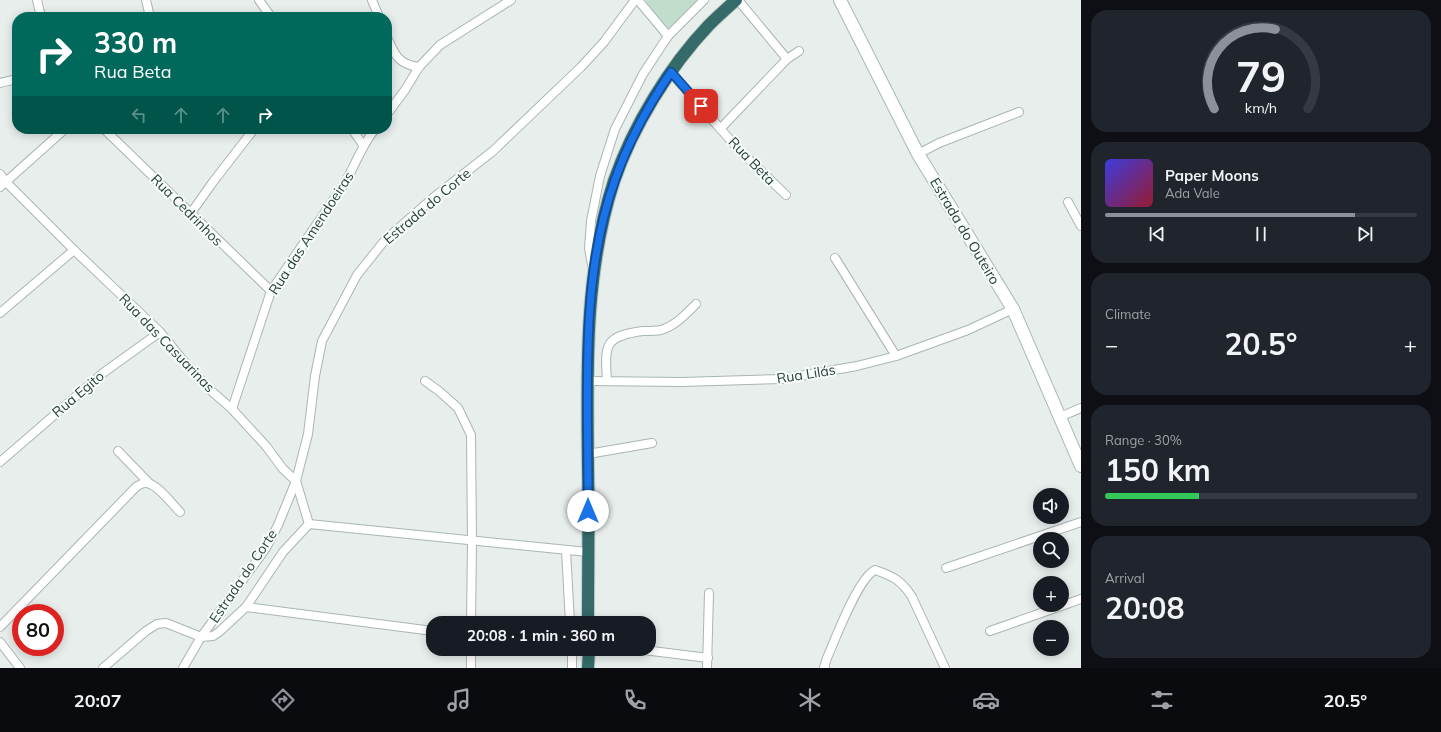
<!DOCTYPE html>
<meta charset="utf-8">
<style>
body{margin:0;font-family:Mulish,sans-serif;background:#20242c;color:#f1f3f6;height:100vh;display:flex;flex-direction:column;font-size:15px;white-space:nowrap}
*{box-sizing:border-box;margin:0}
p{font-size:13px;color:#9ea1a6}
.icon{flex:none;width:22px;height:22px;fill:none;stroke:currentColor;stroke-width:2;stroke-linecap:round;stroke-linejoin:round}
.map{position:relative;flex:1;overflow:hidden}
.drawer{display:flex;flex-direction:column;gap:10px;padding:10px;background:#0d0f14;width:360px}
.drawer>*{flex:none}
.guide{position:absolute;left:12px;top:12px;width:380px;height:122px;border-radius:16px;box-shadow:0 2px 10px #0003;background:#00695c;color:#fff;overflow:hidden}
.tools{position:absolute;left:1033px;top:488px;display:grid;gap:8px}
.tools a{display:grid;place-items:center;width:36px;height:36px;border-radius:50%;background:#171b24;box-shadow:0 2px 10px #0003;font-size:20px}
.speed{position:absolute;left:12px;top:604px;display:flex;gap:8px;font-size:20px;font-weight:700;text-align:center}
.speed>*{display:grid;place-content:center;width:52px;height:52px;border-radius:50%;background:#171b24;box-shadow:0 2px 10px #0003;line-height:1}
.speed .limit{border:6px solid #d22;background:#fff;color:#111}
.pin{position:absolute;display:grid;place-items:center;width:34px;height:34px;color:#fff;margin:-17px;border-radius:8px;box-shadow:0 2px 6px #0006}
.me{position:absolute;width:44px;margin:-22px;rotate:0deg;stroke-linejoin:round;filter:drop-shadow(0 0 3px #0008)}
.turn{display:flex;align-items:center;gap:14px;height:84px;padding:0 16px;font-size:18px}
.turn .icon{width:52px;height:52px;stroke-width:2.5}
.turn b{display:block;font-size:28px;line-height:34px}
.lanes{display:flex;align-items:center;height:38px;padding:0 16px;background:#0003;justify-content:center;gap:20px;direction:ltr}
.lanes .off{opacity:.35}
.big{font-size:30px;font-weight:700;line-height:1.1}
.drawer .card{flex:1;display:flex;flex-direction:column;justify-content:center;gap:6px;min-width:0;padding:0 14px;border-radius:16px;background:#20242c}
.drawer .dial{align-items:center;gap:0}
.dial svg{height:104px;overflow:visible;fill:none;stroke:#363941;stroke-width:7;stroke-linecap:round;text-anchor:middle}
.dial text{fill:#f1f3f6;stroke:none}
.song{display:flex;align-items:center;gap:12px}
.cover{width:48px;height:48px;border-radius:6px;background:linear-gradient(135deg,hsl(240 70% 55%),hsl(350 70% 35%))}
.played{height:4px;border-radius:2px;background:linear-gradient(90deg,#8c9099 80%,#363941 80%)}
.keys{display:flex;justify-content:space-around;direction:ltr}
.heat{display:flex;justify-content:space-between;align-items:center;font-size:22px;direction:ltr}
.charge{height:6px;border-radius:3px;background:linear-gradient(90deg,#34c759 30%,#363941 0)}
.trip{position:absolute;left:426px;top:616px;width:230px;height:40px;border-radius:16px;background:#171b24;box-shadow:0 2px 10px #0003;font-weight:700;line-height:40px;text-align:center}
.menu{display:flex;height:64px;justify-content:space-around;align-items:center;background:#090b0e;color:#9ea1a6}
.menu .icon{width:28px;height:28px}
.menu .current{color:#8c9099}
.menu b{font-size:18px;color:#f1f3f6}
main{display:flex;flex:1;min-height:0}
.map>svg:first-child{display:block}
.green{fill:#c1decd}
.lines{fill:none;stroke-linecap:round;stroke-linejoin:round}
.street-casing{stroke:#a9b6b4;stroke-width:10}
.secondary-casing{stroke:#a6b9b5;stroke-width:14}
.highway-casing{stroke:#c2cac9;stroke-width:14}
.street{stroke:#fff;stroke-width:8}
.secondary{stroke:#fff;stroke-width:12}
.highway{stroke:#346a68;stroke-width:12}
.route-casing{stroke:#114b97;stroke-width:10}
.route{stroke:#1a73e8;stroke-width:7}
.labels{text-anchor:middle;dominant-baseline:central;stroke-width:4;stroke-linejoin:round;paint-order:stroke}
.street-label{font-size:14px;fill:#26403d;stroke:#f7fbf9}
</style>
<main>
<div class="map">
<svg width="1081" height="668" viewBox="0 0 1081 668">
<rect width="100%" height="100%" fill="#e7eeec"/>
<polygon class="green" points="646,0 698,0 673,27 665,28 647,3"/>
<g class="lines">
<defs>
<g id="street">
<polyline points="37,0 41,17"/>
<polyline points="146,0 150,17"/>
<polyline points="259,0 271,17"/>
<polyline points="372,0 379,17"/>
<polyline points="638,0 668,36"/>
<polyline points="738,0 787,59"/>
<path d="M387,37C394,54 399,65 419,67"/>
<polyline points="671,73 740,151 786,195"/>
<polyline points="0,83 17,79"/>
<polyline points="387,114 405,90 419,67 440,45 511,0"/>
<polyline points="721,128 787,59 799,51"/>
<polyline points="104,129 271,291"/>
<polyline points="352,129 363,145"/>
<polyline points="918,154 939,143 1019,112"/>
<polyline points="0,174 6,182 74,250 160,332 181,358 208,388 232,409 266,446 283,469 296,481 278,525 266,548 201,637 183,668"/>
<polyline points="0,187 65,129"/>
<polyline points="1068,202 1081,226"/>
<polyline points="191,213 213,182 254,129"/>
<polyline points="835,258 896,356"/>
<polyline points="592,265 589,248 591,221 600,176 615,129 643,74 668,36 704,0"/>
<polyline points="0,313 74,250"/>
<polyline points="425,381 439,391 458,408 471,435 472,540 471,623"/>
<polyline points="588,381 682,382 782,379 857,366 896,356 968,330 1013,309"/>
<path d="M607,381C605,346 603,336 643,331C649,331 655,331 661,330C675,326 686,314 696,304"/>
<path d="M232,409L271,291L345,183C355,165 362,145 375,129"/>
<polyline points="1060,417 1081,408"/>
<polyline points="118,451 150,484"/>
<polyline points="588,454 652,443"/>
<polyline points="0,462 103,373 160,332"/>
<polyline points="309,524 296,481 308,434 315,376 322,341 357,275 385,240 433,198 493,151 581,67 604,42 635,0"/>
<polyline points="566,550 570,623"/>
<polyline points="946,568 1081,522"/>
<polyline points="246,607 433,631"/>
<path d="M0,627L136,487C139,485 142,483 145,483C156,482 172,504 180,512"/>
<polyline points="990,631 1081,599"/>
<polyline points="0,642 20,668"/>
<polyline points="471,649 471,668"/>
<polyline points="572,649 572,668"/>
<polyline points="636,649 708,658"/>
<polyline points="103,668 146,631 157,624 166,623 201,637 213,636 219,632 246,607 283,552 309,524 588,552"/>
<polyline points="707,668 709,593"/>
<path d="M825,668L824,667L827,658C835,640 858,578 875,570C893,576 902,581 912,597L945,668"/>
</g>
<polyline id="secondary" points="840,0 918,154 1013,309 1081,466"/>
<g id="highway">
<path d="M588,623C588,571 589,518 588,466C587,371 584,272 614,181C633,126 669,67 709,25C718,16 727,8 736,0"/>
<polyline points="588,668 589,649"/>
</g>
</defs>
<use href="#street" class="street-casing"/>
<use href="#secondary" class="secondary-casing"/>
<use href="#highway" class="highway-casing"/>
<use href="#street" class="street"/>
<use href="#secondary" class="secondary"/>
<use href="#highway" class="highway"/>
</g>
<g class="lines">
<defs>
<path id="route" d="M588,511C589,404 578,282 615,180C628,142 648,106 671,72L701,106"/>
</defs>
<use href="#route" class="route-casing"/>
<use href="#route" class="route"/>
</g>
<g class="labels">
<g class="street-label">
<text transform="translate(752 161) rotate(46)">Rua Beta</text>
<text transform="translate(427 206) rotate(-40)">Estrada do Corte</text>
<text transform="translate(187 210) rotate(45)">Rua Cedrinhos</text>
<text transform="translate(965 231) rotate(59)">Estrada do Outeiro</text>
<text transform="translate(311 233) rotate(-57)">Rua das Amendoeiras</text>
<text transform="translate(167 343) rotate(46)">Rua das Casuarinas</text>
<text transform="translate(806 374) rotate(-9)">Rua Lilás</text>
<text transform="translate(78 394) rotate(-40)">Rua Egito</text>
<text transform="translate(243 576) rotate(-56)">Estrada do Corte</text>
</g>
</g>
</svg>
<div class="tools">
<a><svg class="icon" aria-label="sound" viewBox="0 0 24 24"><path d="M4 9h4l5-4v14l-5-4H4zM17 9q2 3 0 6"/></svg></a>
<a><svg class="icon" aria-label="search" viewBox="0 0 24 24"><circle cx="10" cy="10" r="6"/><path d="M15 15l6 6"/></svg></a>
<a>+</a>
<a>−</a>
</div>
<div class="speed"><div class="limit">80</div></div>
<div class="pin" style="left:701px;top:106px;background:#d93025"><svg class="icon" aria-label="arrive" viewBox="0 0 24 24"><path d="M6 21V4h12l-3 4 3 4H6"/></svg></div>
<svg class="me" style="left:588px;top:511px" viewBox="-20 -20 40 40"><circle r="19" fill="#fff"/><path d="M0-13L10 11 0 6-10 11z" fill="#1a73e8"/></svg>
<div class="trip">20:08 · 1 min · 360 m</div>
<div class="guide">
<div class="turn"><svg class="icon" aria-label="right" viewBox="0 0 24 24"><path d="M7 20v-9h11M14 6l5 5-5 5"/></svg><div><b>330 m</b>Rua Beta</div></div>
<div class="lanes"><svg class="icon off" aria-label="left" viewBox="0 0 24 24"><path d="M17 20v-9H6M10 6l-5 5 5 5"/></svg><svg class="icon off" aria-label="ahead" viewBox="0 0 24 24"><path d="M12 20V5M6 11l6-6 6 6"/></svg><svg class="icon off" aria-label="ahead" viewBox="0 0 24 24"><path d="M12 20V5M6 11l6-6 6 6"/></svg><svg class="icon" aria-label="right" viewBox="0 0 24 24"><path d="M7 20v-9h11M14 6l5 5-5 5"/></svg></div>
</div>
</div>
<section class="drawer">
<div class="card dial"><svg viewBox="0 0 100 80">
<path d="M14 69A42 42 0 1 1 86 69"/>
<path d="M14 69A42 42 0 0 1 61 8" stroke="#8c9099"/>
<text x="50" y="56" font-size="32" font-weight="700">79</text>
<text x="50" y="72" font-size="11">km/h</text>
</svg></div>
<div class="card">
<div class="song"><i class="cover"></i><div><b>Paper Moons</b><p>Ada Vale</p></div></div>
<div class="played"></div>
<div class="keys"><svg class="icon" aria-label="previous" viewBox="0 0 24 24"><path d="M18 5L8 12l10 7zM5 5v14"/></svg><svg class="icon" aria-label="pause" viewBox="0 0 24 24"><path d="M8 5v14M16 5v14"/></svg><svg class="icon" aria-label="next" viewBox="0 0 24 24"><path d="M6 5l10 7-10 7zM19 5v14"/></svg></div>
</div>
<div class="card"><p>Climate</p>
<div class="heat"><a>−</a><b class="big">20.5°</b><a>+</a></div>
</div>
<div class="card"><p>Range · 30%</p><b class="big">150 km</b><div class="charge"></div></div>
<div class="card"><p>Arrival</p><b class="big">20:08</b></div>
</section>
</main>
<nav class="menu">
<b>20:07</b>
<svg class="icon current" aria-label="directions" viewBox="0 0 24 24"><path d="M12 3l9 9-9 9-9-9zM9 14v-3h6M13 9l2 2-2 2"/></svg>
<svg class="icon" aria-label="music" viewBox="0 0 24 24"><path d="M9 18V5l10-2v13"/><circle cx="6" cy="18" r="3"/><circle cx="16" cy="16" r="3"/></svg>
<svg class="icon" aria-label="phone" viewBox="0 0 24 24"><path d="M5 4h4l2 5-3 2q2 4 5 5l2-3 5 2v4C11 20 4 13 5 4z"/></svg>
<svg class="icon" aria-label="climate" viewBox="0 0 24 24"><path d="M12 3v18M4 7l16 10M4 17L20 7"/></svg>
<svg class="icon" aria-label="car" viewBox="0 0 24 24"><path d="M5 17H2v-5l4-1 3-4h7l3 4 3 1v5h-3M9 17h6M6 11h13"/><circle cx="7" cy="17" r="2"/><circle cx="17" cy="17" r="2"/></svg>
<svg class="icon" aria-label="filters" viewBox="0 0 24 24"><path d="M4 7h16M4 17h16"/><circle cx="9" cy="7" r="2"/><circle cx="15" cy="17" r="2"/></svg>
<b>20.5°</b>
</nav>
